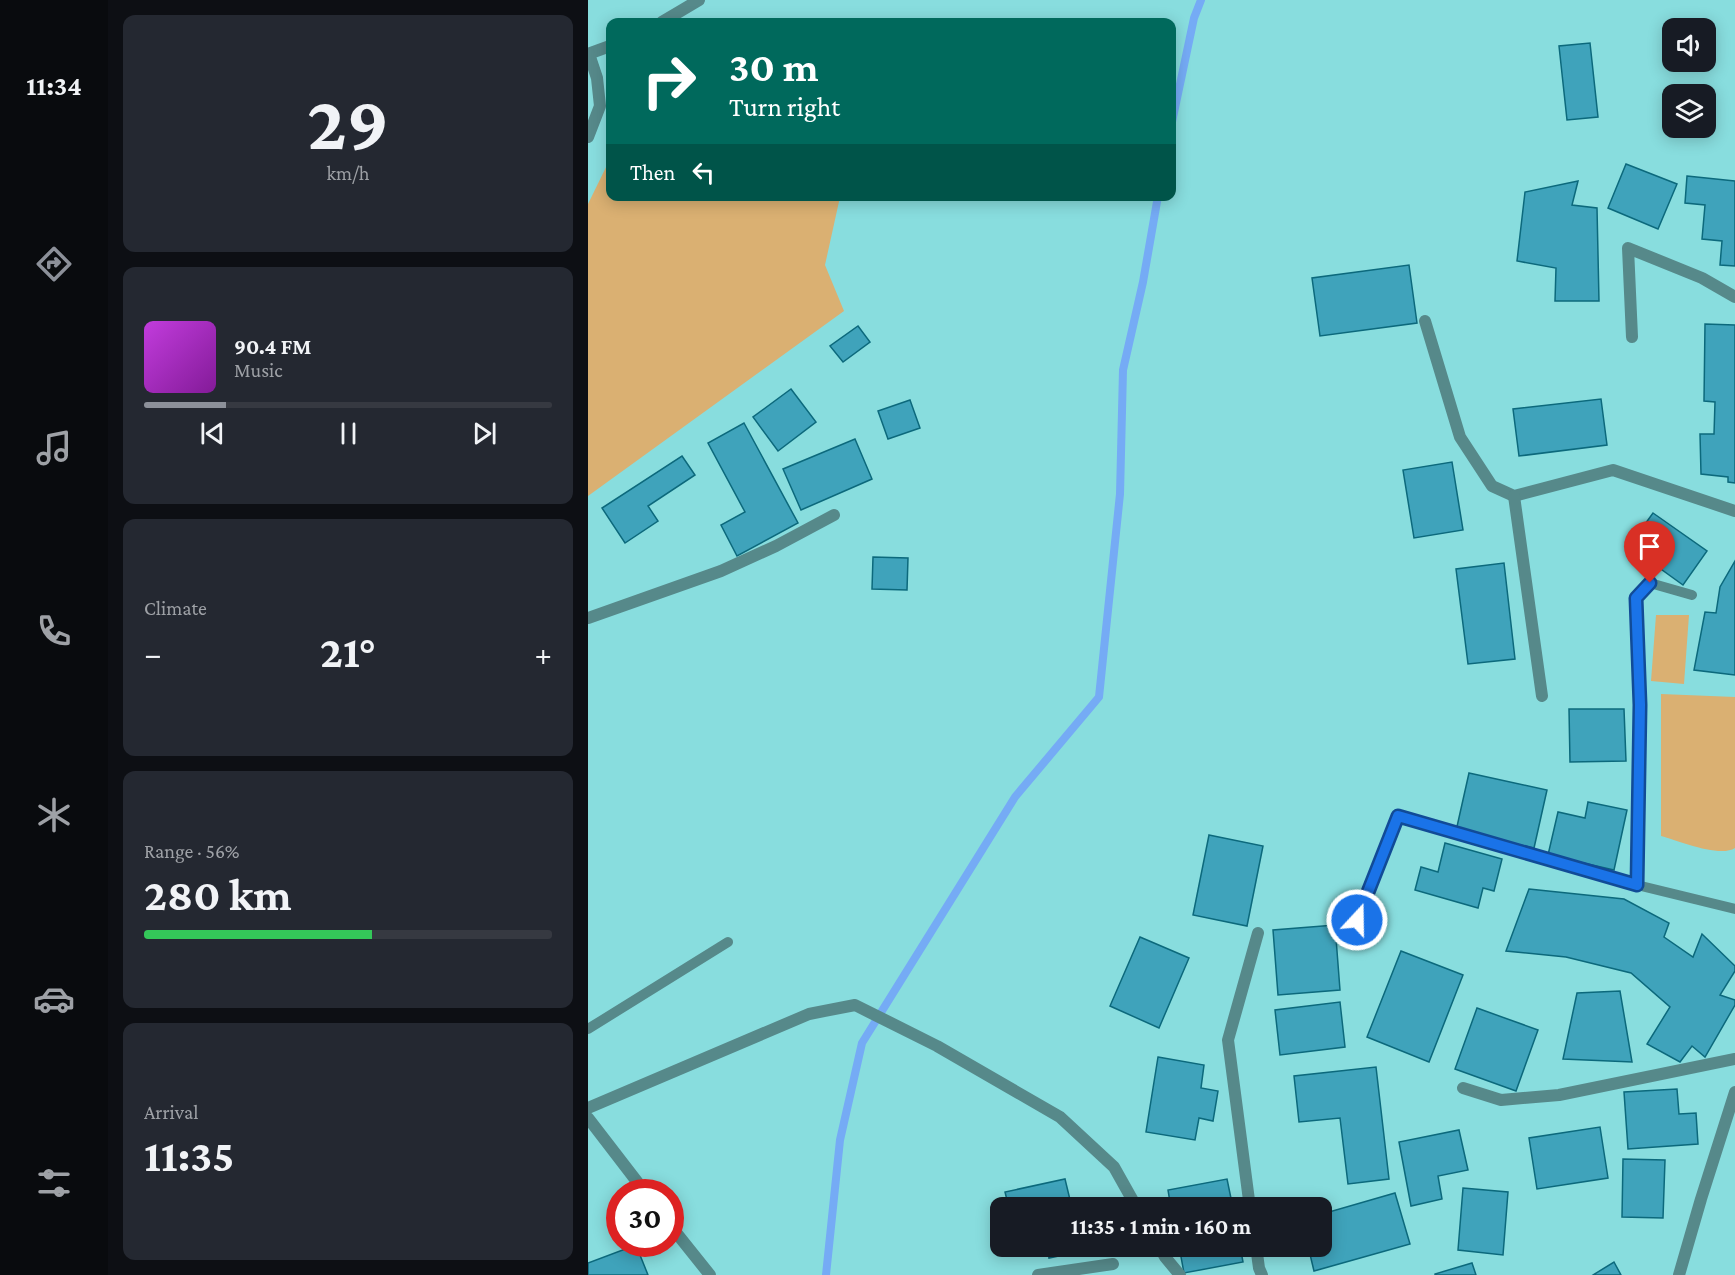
<!DOCTYPE html>
<meta charset="utf-8">
<style>
body{margin:0;font-family:"Crimson Pro",serif;background:#242831;color:#f1f3f6;height:100vh;display:flex;flex-direction:column;font-size:22px;white-space:nowrap}
*{box-sizing:border-box;margin:0}
p{font-size:20px;color:#9ea1a6}
.icon{flex:none;width:33px;height:33px;fill:none;stroke:currentColor;stroke-width:2;stroke-linecap:round;stroke-linejoin:round}
.map{position:relative;flex:1;overflow:hidden}
.details{display:flex;flex-direction:column;gap:15px;padding:15px;background:#0d0f14;width:480px}
.details>*{flex:none}
.hud{position:absolute;left:18px;top:18px;width:570px;height:183px;border-radius:12px;box-shadow:0 3px 15px #0003;background:#00695c;color:#fff;overflow:hidden}
.controls{position:absolute;left:1074px;top:18px;display:grid;gap:12px}
.controls a{display:grid;place-items:center;width:54px;height:54px;border-radius:12px;background:#171b24;box-shadow:0 3px 15px #0003;font-size:30px}
.speed{position:absolute;left:18px;top:1179px;display:flex;gap:12px;font-size:30px;font-weight:700;text-align:center}
.speed>*{display:grid;place-content:center;width:78px;height:78px;border-radius:50%;background:#171b24;box-shadow:0 3px 15px #0003;line-height:1}
.speed .limit{border:9px solid #d22;background:#fff;color:#111}
.pin{position:absolute;display:grid;place-items:center;width:51px;height:51px;color:#fff;margin:-62px -26px;border-radius:50% 50% 50% 0;rotate:-45deg;box-shadow:0 0 6px #0007}
.pin .icon{rotate:45deg}
.me{position:absolute;width:66px;margin:-33px;rotate:21deg;stroke-linejoin:round;filter:drop-shadow(0 0 4px #0008)}
.turn{display:flex;align-items:center;gap:21px;height:126px;padding:0 24px;font-size:27px}
.turn .icon{width:78px;height:78px;stroke-width:2.5}
.turn b{display:block;font-size:42px;line-height:51px}
.then{display:flex;align-items:center;height:57px;padding:0 24px;background:#0003;gap:12px;font-size:22px}
.big{font-size:45px;font-weight:700;line-height:1.1}
.details .widget{flex:1;display:flex;flex-direction:column;justify-content:center;gap:9px;min-width:0;padding:0 21px;border-radius:12px;background:#242831}
.details .dial{align-items:center;gap:0}
.dial b{font-size:78px;line-height:1}
.song{display:flex;align-items:center;gap:18px}
.cover{width:72px;height:72px;border-radius:9px;background:linear-gradient(135deg,hsl(290 70% 55%),hsl(290 70% 35%))}
.played{height:6px;border-radius:3px;background:linear-gradient(90deg,#8c9099 20%,#363941 20%)}
.keys{display:flex;justify-content:space-around;direction:ltr}
.heat{display:flex;justify-content:space-between;align-items:center;font-size:33px;direction:ltr}
.charge{height:9px;border-radius:4px;background:linear-gradient(90deg,#34c759 56%,#363941 0)}
.trip{position:absolute;left:402px;top:1197px;width:342px;height:60px;border-radius:12px;background:#171b24;box-shadow:0 3px 15px #0003;font-weight:700;line-height:60px;text-align:center}
main{display:flex;flex:1;min-height:0}
.tab-bar{display:flex;flex-direction:column;width:108px;justify-content:space-around;align-items:center;background:#090b0e;color:#9ea1a6}
.tab-bar .icon{width:42px;height:42px}
.tab-bar .selected{color:#8c9099}
.tab-bar b{font-size:27px;color:#f1f3f6}
.map>svg:first-child{display:block}
.green{fill:#dab072}
.lines{fill:none;stroke-linecap:round;stroke-linejoin:round}
.stream{stroke:#75abf5;stroke-width:8}
.building{fill:#3fa3bb;stroke:#0c697c;stroke-width:1.5}
.service{stroke:#56898a;stroke-width:10}
.minor{stroke:#56898a;stroke-width:12}
.tertiary{stroke:#56898a;stroke-width:12}
.route-casing{stroke:#114b97;stroke-width:15}
.route{stroke:#1a73e8;stroke-width:10}
</style>
<main>
<nav class="tab-bar">
<b>11:34</b>
<svg class="icon selected" aria-label="directions" viewBox="0 0 24 24"><path d="M12 3l9 9-9 9-9-9zM9 14v-3h6M13 9l2 2-2 2"/></svg>
<svg class="icon" aria-label="music" viewBox="0 0 24 24"><path d="M9 18V5l10-2v13"/><circle cx="6" cy="18" r="3"/><circle cx="16" cy="16" r="3"/></svg>
<svg class="icon" aria-label="phone" viewBox="0 0 24 24"><path d="M5 4h4l2 5-3 2q2 4 5 5l2-3 5 2v4C11 20 4 13 5 4z"/></svg>
<svg class="icon" aria-label="climate" viewBox="0 0 24 24"><path d="M12 3v18M4 7l16 10M4 17L20 7"/></svg>
<svg class="icon" aria-label="car" viewBox="0 0 24 24"><path d="M5 17H2v-5l4-1 3-4h7l3 4 3 1v5h-3M9 17h6M6 11h13"/><circle cx="7" cy="17" r="2"/><circle cx="17" cy="17" r="2"/></svg>
<svg class="icon" aria-label="filters" viewBox="0 0 24 24"><path d="M4 7h16M4 17h16"/><circle cx="9" cy="7" r="2"/><circle cx="15" cy="17" r="2"/></svg>
</nav>
<section class="details">
<div class="widget dial"><b>29</b><p>km/h</p></div>
<div class="widget">
<div class="song"><i class="cover"></i><div><b>90.4 FM</b><p>Music</p></div></div>
<div class="played"></div>
<div class="keys"><svg class="icon" aria-label="previous" viewBox="0 0 24 24"><path d="M18 5L8 12l10 7zM5 5v14"/></svg><svg class="icon" aria-label="pause" viewBox="0 0 24 24"><path d="M8 5v14M16 5v14"/></svg><svg class="icon" aria-label="next" viewBox="0 0 24 24"><path d="M6 5l10 7-10 7zM19 5v14"/></svg></div>
</div>
<div class="widget"><p>Climate</p>
<div class="heat"><a>−</a><b class="big">21°</b><a>+</a></div>
</div>
<div class="widget"><p>Range · 56%</p><b class="big">280 km</b><div class="charge"></div></div>
<div class="widget"><p>Arrival</p><b class="big">11:35</b></div>
</section>
<div class="map">
<svg width="1147" height="1275" viewBox="0 0 1147 1275">
<rect width="100%" height="100%" fill="#88ddde"/>
<g class="green">
<polygon points="22,159 22,196 252,197 237,265 256,311 0,496 0,204"/>
<polygon points="1068,615 1101,615 1096,684 1063,681"/>
<path d="M1073,694L1147,697V848C1132,858 1091,841 1073,836Z"/>
</g>
<g class="lines">
<g class="stream">
<polyline points="584,122 606,18 613,0"/>
<polyline points="238,1275 252,1140 274,1043 427,797 511,697 532,494 535,370 555,282 570,196"/>
</g>
</g>
<g class="building">
<polygon points="1002,43 1010,117 979,120 971,46"/>
<polygon points="1038,164 1089,184 1070,229 1020,208"/>
<polygon points="1099,176 1147,181 1147,266 1132,265 1134,241 1114,239 1117,205 1097,203"/>
<polygon points="990,181 984,205 1009,208 1011,301 967,301 968,268 929,261 937,192"/>
<polygon points="821,265 829,323 732,336 724,278"/>
<polygon points="1117,324 1147,325 1147,483 1140,482 1140,477 1113,474 1112,434 1126,434 1127,402 1116,401"/>
<polygon points="270,326 282,342 255,362 242,346"/>
<polygon points="203,389 228,422 190,451 165,417"/>
<polygon points="1013,399 1019,445 931,456 925,409"/>
<polygon points="322,400 332,428 300,439 290,411"/>
<polygon points="156,423 210,523 149,556 133,525 157,512 120,443"/>
<polygon points="267,439 284,479 213,510 195,469"/>
<polygon points="94,456 107,475 60,506 70,521 37,543 14,508"/>
<polygon points="864,462 875,530 826,538 815,470"/>
<polygon points="1065,513 1119,551 1095,585 1041,546"/>
<polygon points="285,557 320,558 319,590 284,589"/>
<polygon points="1147,561 1147,675 1106,670 1117,612 1128,613 1132,587"/>
<polygon points="916,563 927,659 880,664 868,569"/>
<polygon points="981,709 1036,709 1038,761 982,762"/>
<polygon points="881,773 959,790 946,848 868,831"/>
<polygon points="1000,802 1039,810 1026,870 960,855 970,812 997,818"/>
<polygon points="621,835 675,846 659,926 605,915"/>
<polygon points="857,843 914,859 906,891 895,888 890,908 827,890 833,867 850,872"/>
<polygon points="941,889 1036,899 1081,923 1076,937 1105,957 1114,934 1147,966 1147,971 1132,995 1147,1000 1147,1005 1117,1057 1104,1046 1092,1062 1059,1044 1082,1007 1043,973 978,957 918,951"/>
<polygon points="747,925 752,990 690,995 685,930"/>
<polygon points="552,937 601,958 571,1028 522,1006"/>
<polygon points="813,951 875,975 841,1062 779,1037"/>
<polygon points="1032,991 1044,1062 975,1059 989,993"/>
<polygon points="752,1002 757,1047 692,1055 687,1010"/>
<polygon points="889,1008 950,1030 928,1091 867,1069"/>
<polygon points="570,1057 616,1065 613,1088 630,1091 625,1121 611,1118 607,1140 558,1132"/>
<polygon points="788,1067 801,1179 760,1184 752,1118 711,1122 706,1076"/>
<polygon points="1089,1089 1091,1114 1108,1113 1110,1144 1040,1149 1036,1092"/>
<polygon points="1012,1127 1020,1178 949,1189 941,1138"/>
<polygon points="871,1130 880,1170 850,1176 854,1199 823,1206 811,1142"/>
<polygon points="1035,1159 1077,1160 1075,1218 1034,1217"/>
<polygon points="477,1179 484,1208 421,1208 417,1192"/>
<polygon points="639,1179 645,1208 583,1208 580,1190"/>
<polygon points="875,1188 920,1192 915,1255 870,1250"/>
<polygon points="807,1193 822,1244 726,1271 720,1246 734,1246 734,1214"/>
<polygon points="48,1245 60,1275 0,1275 0,1263"/>
<polygon points="459,1246 509,1246 509,1248 461,1258"/>
<polygon points="591,1246 652,1246 655,1262 596,1273"/>
<polygon points="1026,1262 1033,1275 1005,1275"/>
<polygon points="884,1263 888,1275 847,1275 847,1274"/>
</g>
<g class="lines">
<g class="service">
<polyline points="1104,595 1062,583 1048,598 1052,705 1049,885 1147,909"/>
<polyline points="0,1029 140,942"/>
</g>
<g class="minor">
<polyline points="837,321 872,437 904,486 926,496 1025,470 1147,511"/>
<polyline points="1044,337 1040,248 1114,278 1147,297"/>
<polyline points="926,496 954,696"/>
<polyline points="0,618 133,571 188,546 246,515"/>
<polyline points="769,920 810,816 1049,885"/>
<polyline points="875,1088 913,1100 971,1095 1147,1059"/>
<polyline points="0,1108 221,1014 267,1005 349,1046 472,1117 526,1167 549,1208"/>
<polyline points="662,1208 640,1040 670,933"/>
<polyline points="571,1246 577,1257 592,1275"/>
<polyline points="668,1246 671,1268 674,1275"/>
<polyline points="450,1275 525,1264"/>
<polyline points="1091,1275 1113,1199 1147,1092"/>
</g>
<g class="tertiary">
<polyline points="74,22 111,0"/>
<polyline points="0,54 22,46"/>
<polyline points="0,137 12,106 9,78 1,54"/>
<polyline points="0,1118 57,1192"/>
<polyline points="82,1225 122,1275"/>
</g>
</g>
<g class="lines">
<defs>
<polyline id="route" points="769,920 810,816 1049,885 1052,705 1048,598 1062,583"/>
</defs>
<use href="#route" class="route-casing"/>
<use href="#route" class="route"/>
</g>
</svg>
<div class="controls">
<a><svg class="icon" aria-label="sound" viewBox="0 0 24 24"><path d="M4 9h4l5-4v14l-5-4H4zM17 9q2 3 0 6"/></svg></a>
<a><svg class="icon" aria-label="layers" viewBox="0 0 24 24"><path d="M12 4l9 5-9 5-9-5zM3 14l9 5 9-5"/></svg></a>
</div>
<div class="speed"><div class="limit">30</div></div>
<div class="pin" style="left:1062px;top:583px;background:#d93025"><svg class="icon" aria-label="arrive" viewBox="0 0 24 24"><path d="M6 21V4h12l-3 4 3 4H6"/></svg></div>
<svg class="me" style="left:769px;top:920px" viewBox="-20 -20 40 40"><circle r="17" fill="#1a73e8" stroke="#fff" stroke-width="3"/><path d="M0-11L8 9 0 5-8 9z" fill="#fff"/></svg>
<div class="trip">11:35 · 1 min · 160 m</div>
<div class="hud">
<div class="turn"><svg class="icon" aria-label="right" viewBox="0 0 24 24"><path d="M7 20v-9h11M14 6l5 5-5 5"/></svg><div><b>30 m</b>Turn right</div></div>
<div class="then">Then<svg class="icon" aria-label="left" viewBox="0 0 24 24"><path d="M17 20v-9H6M10 6l-5 5 5 5"/></svg></div>
</div>
</div>
</main>
